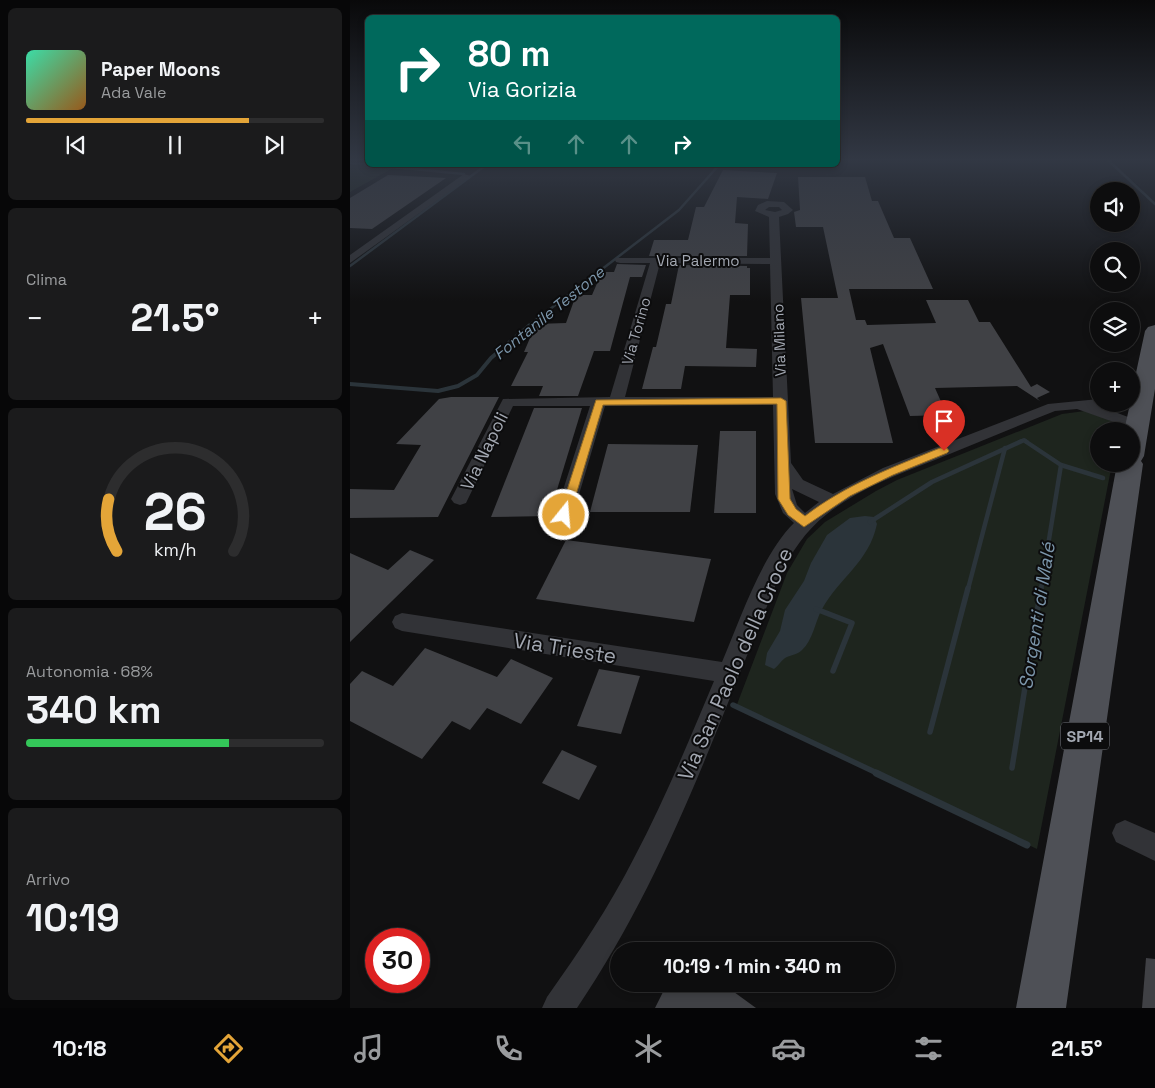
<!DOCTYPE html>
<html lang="it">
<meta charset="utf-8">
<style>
body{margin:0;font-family:"Space Grotesk",sans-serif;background:#1b1b1c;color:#f1f3f6;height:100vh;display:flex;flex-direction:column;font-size:19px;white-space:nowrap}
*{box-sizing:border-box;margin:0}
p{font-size:16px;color:#9a9c9e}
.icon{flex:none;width:28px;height:28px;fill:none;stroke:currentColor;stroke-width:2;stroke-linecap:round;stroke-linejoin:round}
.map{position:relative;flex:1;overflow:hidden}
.drawer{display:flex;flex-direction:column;gap:8px;padding:8px;background:#070708;width:350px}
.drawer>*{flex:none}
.top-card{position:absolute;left:15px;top:15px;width:475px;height:152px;border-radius:8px;box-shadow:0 2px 8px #0003,0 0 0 1px #2d2d2e;background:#00695c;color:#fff;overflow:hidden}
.tools{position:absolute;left:740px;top:182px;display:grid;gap:10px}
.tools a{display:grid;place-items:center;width:50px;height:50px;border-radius:50%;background:#0d0d0e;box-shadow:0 2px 8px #0003,0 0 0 1px #2d2d2e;font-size:25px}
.speed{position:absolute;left:15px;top:928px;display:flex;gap:10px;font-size:25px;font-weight:700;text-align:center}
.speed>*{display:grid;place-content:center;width:65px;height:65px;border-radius:50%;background:#0d0d0e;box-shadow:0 2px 8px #0003,0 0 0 1px #2d2d2e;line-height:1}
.speed .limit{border:8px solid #d22;background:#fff;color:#111}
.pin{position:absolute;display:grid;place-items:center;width:42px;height:42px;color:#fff;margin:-51px -21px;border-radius:50% 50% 50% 0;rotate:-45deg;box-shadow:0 0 5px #0007}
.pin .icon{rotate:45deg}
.me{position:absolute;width:55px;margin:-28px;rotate:17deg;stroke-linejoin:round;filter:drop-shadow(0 0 4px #0008)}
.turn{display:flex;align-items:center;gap:18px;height:105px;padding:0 20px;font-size:22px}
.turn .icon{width:65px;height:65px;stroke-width:2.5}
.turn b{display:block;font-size:35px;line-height:42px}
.lanes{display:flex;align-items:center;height:48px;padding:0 20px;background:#0003;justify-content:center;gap:25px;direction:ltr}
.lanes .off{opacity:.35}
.big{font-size:38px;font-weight:800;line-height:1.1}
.drawer .card{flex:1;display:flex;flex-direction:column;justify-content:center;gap:8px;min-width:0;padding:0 18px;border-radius:8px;background:#1b1b1c}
.drawer .dial{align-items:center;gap:0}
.dial svg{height:130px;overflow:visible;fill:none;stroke:#2d2d2e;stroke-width:7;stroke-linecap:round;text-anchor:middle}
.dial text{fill:#f1f3f6;stroke:none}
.song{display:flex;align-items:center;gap:15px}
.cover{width:60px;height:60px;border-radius:8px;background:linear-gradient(135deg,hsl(160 70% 55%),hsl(30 70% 35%))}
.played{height:5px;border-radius:2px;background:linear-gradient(90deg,#e4a538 75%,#2d2d2e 75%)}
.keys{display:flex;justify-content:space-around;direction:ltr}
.heat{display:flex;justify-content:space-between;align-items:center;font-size:28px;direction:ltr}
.charge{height:8px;border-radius:4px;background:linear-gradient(90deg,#34c759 68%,#2d2d2e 0)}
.trip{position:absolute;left:260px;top:942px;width:285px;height:50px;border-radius:25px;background:#0d0d0e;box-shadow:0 2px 8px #0003,0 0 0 1px #2d2d2e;font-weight:800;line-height:50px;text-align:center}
.dock{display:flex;height:80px;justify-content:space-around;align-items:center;background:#050506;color:#9a9c9e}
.dock .icon{width:35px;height:35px}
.dock .active{color:#e4a538}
.dock b{font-size:22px;color:#f1f3f6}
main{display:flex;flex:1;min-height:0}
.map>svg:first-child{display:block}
.green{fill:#1e251e}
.water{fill:#2b343a}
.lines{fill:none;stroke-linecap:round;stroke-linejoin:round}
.stream-far4{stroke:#2b343a;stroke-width:2.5}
.stream-far3{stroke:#2b343a;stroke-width:4}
.stream-far2{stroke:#2b343a;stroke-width:4.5}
.stream-far1{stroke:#2b343a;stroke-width:5.5}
.stream{stroke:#2b343a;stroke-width:7}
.building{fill:#404145}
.street{fill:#323337;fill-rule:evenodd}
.primary{fill:#4e5056;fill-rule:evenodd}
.route{fill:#e4a538;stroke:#946b24}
.labels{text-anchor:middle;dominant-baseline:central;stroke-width:4;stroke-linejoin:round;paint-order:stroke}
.far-street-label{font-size:15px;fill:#a3a8b2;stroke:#0c0c0d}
.far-water-label{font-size:16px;font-style:italic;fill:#7c96ab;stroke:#0c0c0d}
.shield{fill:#0c0c0d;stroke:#767980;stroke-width:1}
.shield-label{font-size:16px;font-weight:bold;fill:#a3a8b2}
.street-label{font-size:18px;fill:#a3a8b2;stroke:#0c0c0d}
.water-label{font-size:19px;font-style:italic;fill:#7c96ab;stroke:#0c0c0d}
.near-street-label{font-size:21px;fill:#a3a8b2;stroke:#0c0c0d}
</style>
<main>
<section class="drawer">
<div class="card">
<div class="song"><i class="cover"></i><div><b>Paper Moons</b><p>Ada Vale</p></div></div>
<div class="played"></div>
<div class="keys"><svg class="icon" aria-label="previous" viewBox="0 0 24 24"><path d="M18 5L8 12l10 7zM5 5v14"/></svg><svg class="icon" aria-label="pause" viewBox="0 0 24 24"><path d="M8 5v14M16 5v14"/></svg><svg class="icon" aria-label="next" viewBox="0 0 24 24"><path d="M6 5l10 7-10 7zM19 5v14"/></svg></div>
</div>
<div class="card"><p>Clima</p>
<div class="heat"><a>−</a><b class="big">21.5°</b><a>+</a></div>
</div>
<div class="card dial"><svg viewBox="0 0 100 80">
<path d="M14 69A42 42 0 1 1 86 69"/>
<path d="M14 69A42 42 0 0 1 9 37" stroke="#e4a538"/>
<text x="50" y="56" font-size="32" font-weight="700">26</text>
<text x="50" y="72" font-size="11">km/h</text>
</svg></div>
<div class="card"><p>Autonomia · 68%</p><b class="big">340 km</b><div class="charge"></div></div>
<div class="card"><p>Arrivo</p><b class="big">10:19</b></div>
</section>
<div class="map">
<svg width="805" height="1008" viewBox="0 0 805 1008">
<rect width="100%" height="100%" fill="#111112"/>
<g class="green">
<polygon points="0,165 43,168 0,192"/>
<path d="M735,411C746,415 765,418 768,431H749V464H762L687,849L386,707L437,573L457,539L475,522L526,491L547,480L712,414Z"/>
</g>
<path class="water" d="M515,516L524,517L527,524C519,562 490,577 472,609C465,622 463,640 452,650C447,655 440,655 435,658C431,661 428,666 424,669L415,665L417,653L430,631L435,610L454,581L461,563L477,535L500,518Z"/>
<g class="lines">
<g class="stream-far4">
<polyline points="758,160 805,204"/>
<polyline points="0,163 18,165"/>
<polyline points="22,165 114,174"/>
<polyline points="0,266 136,165"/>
<polyline points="178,326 329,210 369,165"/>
</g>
<g class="stream-far3">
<polyline points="0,384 88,391 108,386 127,375 141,358 180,325"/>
<polyline points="669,442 674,440 677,442"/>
</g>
<g class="stream-far2">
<polyline points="675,441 711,465 753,478"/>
<polyline points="520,522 582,482 672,441"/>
<polyline points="618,589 655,448"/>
<polyline points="691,589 711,465"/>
</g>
<g class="stream-far1">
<polyline points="466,609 502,623 483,671"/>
<polyline points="383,705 529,774"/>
<polyline points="580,732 618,588"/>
<polyline points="662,768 691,588"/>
</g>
<polyline class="stream" points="526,773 677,845"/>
</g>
<g class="building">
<polygon points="373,170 427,173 418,199 387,197 385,223 398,224 397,256 299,256 304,240 338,240 346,207 354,207"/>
<polygon points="38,175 96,178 22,229 0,228 0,198"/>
<polygon points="448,177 515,177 522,201 528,201 544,238 560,238 583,289 499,289 506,320 515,320 517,325 586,323 576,300 618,300 629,322 640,322 681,387 687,384 700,392 687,398 690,401 667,386 585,388 597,415 560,416 533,344 520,348 543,443 465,443 451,298 488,298 473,227 446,227 444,212 450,210"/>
<polygon points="267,264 296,265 292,277 280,277 260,351 244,351 228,396 189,396 193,386 161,386 178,352 174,352 186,324 216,323 226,295 242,295 252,272 264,272"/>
<polygon points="329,265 397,266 397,268 400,268 400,295 380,295 376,348 407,349 406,367 335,366 331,389 292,389 303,347 306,347 316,304 321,304"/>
<polygon points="101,397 149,397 88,517 0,518 0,489 44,490 71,445 46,444 89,399"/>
<polygon points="184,408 232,408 199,516 141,517"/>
<polygon points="370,431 406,431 406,513 364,513"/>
<polygon points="258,444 348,445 340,512 240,512"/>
<polygon points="216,540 361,559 344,622 186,599"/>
<polygon points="60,550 84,560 0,642 0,553 38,570"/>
<polygon points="75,648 147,677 161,659 203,678 171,724 137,708 120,730 102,721 72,759 0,721 0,684 12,671 43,686"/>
<polygon points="249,669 290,676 271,734 227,726"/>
<polygon points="212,750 247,766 229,800 192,783"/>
<polygon points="796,958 805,959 805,1008 792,1008"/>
<polygon points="317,984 373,984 406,1008 305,1008"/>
</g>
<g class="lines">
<g class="street">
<polygon points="114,174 121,176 0,263 0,255"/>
<path d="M417,201L434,202L443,210L438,214L429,217L441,463L453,480L483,494L533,468L698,404L749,399V404H756L752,407L791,422L794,425L791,428L786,430L727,409L705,411C665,427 625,444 585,460C549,474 508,489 477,514C455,531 441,553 429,577C367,725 318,874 227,1008H192L197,997C229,952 259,907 284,858C314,801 339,741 364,681L52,631L45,628L42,622L45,616L52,613L372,662C390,620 412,554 444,523L433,513L425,494L423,405L255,406L223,515L220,520L214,522L208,520L205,515L240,406H163L116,503L110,505L104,503L101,499L153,399L260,397L300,263H270L266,262L265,260L266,258H420L419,217L405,211L408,205ZM419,207H429L432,210L425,212L415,210ZM310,263L420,264L423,397H275ZM442,489L469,502L455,513L447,505Z"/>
<polygon points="775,820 805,833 805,861 766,842 762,833 766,824"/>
</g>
<polygon class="primary" points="805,325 805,389 794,456 791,461 793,464 716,1008 666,1008 767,464 781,464 781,431 774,431 780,404 781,404 781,396 795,331 798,327"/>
</g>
<linearGradient id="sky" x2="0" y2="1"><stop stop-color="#09090a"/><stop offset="0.53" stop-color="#323844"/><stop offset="1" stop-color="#323844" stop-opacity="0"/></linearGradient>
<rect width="805" height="301" fill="url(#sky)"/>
<path class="route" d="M431,398L436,401L440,499L446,509L455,516C495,485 543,467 590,448H597L599,451L597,453L543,475L500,496L454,527L438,515L428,499L427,404L253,405L220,515L214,519L209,515L246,400Z"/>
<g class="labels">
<g class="far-street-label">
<text x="348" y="260">Via Palermo</text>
<text transform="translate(286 331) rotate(-74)">Via Torino</text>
<text transform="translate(429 340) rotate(-92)">Via Milano</text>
</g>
<g class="far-water-label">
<text transform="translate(199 313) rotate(-39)">Fontanile Testone</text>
</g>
<rect class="shield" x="711" y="722.5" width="48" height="27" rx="4"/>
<g class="shield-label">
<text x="735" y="736">SP14</text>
</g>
<g class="street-label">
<text transform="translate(134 451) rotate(-64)">Via Napoli</text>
</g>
<g class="water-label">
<text transform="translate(687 616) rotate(-81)">Sorgenti di Malé</text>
</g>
<g class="near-street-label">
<text transform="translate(215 648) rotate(9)">Via Trieste</text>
<text transform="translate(385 664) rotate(-66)">Via San Paolo della Croce</text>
</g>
</g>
</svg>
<div class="tools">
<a><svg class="icon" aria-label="sound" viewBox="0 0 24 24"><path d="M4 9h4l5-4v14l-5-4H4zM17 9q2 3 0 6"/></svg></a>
<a><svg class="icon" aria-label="search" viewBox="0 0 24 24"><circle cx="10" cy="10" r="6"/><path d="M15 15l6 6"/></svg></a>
<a><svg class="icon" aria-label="layers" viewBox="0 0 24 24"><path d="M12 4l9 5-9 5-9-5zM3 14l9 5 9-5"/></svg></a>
<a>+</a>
<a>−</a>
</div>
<div class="speed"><div class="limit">30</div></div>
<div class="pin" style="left:594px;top:451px;background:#d93025"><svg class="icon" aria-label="arrive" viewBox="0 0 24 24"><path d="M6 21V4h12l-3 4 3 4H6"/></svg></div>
<svg class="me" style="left:214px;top:515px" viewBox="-20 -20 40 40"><circle r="17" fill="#e4a538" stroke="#fff" stroke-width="3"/><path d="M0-11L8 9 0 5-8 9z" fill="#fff"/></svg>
<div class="trip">10:19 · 1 min · 340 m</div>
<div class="top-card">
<div class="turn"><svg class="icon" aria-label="right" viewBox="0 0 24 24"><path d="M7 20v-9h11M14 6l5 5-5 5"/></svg><div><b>80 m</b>Via Gorizia</div></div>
<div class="lanes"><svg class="icon off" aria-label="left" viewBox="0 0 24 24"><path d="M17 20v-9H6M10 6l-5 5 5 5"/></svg><svg class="icon off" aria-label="ahead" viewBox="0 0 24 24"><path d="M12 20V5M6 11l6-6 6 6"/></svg><svg class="icon off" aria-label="ahead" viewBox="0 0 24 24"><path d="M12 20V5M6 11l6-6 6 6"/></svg><svg class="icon" aria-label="right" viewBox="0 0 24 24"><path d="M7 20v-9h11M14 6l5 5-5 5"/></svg></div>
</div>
</div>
</main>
<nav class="dock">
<b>10:18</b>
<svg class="icon active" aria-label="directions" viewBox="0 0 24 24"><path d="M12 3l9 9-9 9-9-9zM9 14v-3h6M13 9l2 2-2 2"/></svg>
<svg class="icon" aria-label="music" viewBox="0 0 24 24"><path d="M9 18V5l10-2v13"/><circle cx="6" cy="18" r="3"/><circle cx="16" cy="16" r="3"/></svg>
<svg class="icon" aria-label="phone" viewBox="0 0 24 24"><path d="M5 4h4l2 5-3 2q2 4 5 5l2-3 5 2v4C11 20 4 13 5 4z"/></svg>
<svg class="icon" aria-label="climate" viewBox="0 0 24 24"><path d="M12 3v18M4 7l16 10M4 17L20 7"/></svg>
<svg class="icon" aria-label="car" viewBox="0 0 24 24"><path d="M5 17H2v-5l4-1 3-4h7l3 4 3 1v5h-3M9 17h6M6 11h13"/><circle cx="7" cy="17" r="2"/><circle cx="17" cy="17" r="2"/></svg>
<svg class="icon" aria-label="filters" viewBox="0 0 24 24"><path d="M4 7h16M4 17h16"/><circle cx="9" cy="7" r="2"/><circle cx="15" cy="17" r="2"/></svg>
<b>21.5°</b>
</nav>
